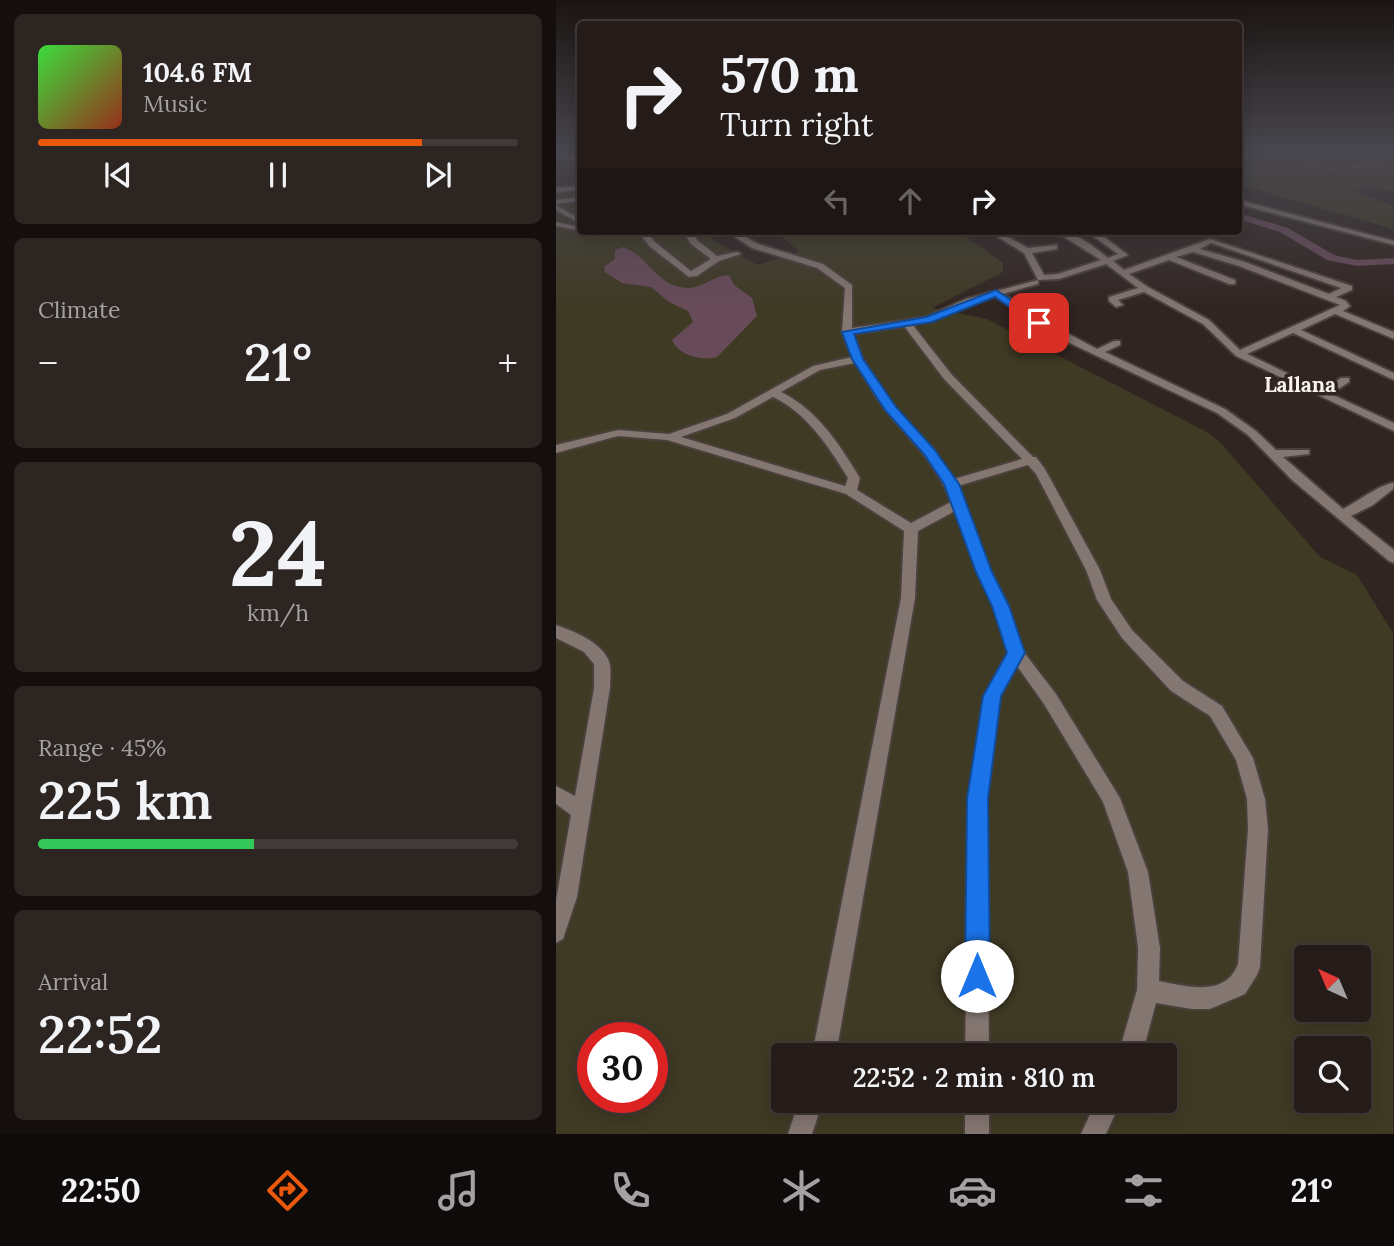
<!DOCTYPE html>
<meta charset="utf-8">
<style>
body{margin:0;font-family:Lora,serif;background:#2d2522;color:#f1f3f6;height:100vh;display:flex;flex-direction:column;font-size:26px;white-space:nowrap}
*{box-sizing:border-box;margin:0}
p{font-size:23px;color:#a3a1a2}
.icon{flex:none;width:38px;height:38px;fill:none;stroke:currentColor;stroke-width:2;stroke-linecap:round;stroke-linejoin:round}
.map{position:relative;flex:1;overflow:hidden}
.sheet{display:flex;flex-direction:column;gap:14px;padding:14px;background:#140f0e;width:556px}
.sheet>*{flex:none}
.guide{position:absolute;left:21px;top:21px;width:665px;height:214px;border-radius:7px;box-shadow:0 4px 18px #0003,0 0 0 2px #423a38;background:#251c19;color:#f1f3f6;overflow:hidden}
.needle{width:46px;rotate:316deg}
.buttons{position:absolute;left:738px;top:945px;display:grid;gap:14px}
.buttons a{display:grid;place-items:center;width:77px;height:77px;border-radius:7px;background:#251c19;box-shadow:0 4px 18px #0003,0 0 0 2px #423a38;font-size:35px}
.speed{position:absolute;left:21px;top:1022px;display:flex;gap:14px;font-size:35px;font-weight:700;text-align:center}
.speed>*{display:grid;place-content:center;width:91px;height:91px;border-radius:50%;background:#251c19;box-shadow:0 4px 18px #0003,0 0 0 2px #423a38;line-height:1}
.speed .limit{border:10px solid #d22;background:#fff;color:#111}
.pin{position:absolute;display:grid;place-items:center;width:60px;height:60px;color:#fff;margin:-30px;border-radius:14px;box-shadow:0 4px 10px #0006}
.me{position:absolute;width:77px;margin:-38px;rotate:0deg;stroke-linejoin:round;filter:drop-shadow(0 0 5px #0008)}
.turn{display:flex;align-items:center;gap:24px;height:147px;padding:0 28px;font-size:32px}
.turn .icon{width:91px;height:91px;stroke-width:2.5}
.turn b{display:block;font-size:49px;line-height:60px}
.lanes{display:flex;align-items:center;height:66px;padding:0 28px;background:#0003;justify-content:center;gap:35px;direction:ltr}
.lanes .off{opacity:.35}
.big{font-size:52px;font-weight:600;line-height:1.1}
.sheet .tile{flex:1;display:flex;flex-direction:column;justify-content:center;gap:10px;min-width:0;padding:0 24px;border-radius:10px;background:#2d2522}
.sheet .dial{align-items:center;gap:0}
.dial b{font-size:91px;line-height:1}
.song{display:flex;align-items:center;gap:21px}
.cover{width:84px;height:84px;border-radius:10px;background:linear-gradient(135deg,hsl(120 70% 55%),hsl(10 70% 35%))}
.played{height:7px;border-radius:4px;background:linear-gradient(90deg,#ea580c 80%,#423a38 80%)}
.keys{display:flex;justify-content:space-around;direction:ltr}
.heat{display:flex;justify-content:space-between;align-items:center;font-size:38px;direction:ltr}
.charge{height:10px;border-radius:5px;background:linear-gradient(90deg,#34c759 45%,#423a38 0)}
.trip{position:absolute;left:215px;top:1043px;width:406px;height:70px;border-radius:7px;background:#251c19;box-shadow:0 4px 18px #0003,0 0 0 2px #423a38;font-weight:600;line-height:70px;text-align:center}
.menu{display:flex;height:112px;justify-content:space-around;align-items:center;background:#0f0b0a;color:#a3a1a2}
.menu .icon{width:49px;height:49px}
.menu .active{color:#ea580c}
.menu b{font-size:32px;color:#f1f3f6}
main{display:flex;flex:1;min-height:0}
.map>svg:first-child{display:block}
.green{fill:#3f3a24;fill-rule:evenodd}
.water{fill:#684b59}
.lines{fill:none;stroke-linecap:round;stroke-linejoin:round}
.stream{stroke:#684b59;stroke-width:2}
.river{fill:#684b59;fill-rule:evenodd}
.minor-casing{stroke:#4a403c;stroke-width:4}
.minor{fill:#847671;fill-rule:evenodd}
.route{fill:#1a73e8;stroke:#114b97;stroke-width:2}
.labels{text-anchor:middle;dominant-baseline:central;stroke-width:7;stroke-linejoin:round;paint-order:stroke}
.far-quarter-label{font-size:21px;font-weight:bold;fill:#faf2ef;stroke:#312521}
</style>
<main>
<section class="sheet">
<div class="tile">
<div class="song"><i class="cover"></i><div><b>104.6 FM</b><p>Music</p></div></div>
<div class="played"></div>
<div class="keys"><svg class="icon" aria-label="previous" viewBox="0 0 24 24"><path d="M18 5L8 12l10 7zM5 5v14"/></svg><svg class="icon" aria-label="pause" viewBox="0 0 24 24"><path d="M8 5v14M16 5v14"/></svg><svg class="icon" aria-label="next" viewBox="0 0 24 24"><path d="M6 5l10 7-10 7zM19 5v14"/></svg></div>
</div>
<div class="tile"><p>Climate</p>
<div class="heat"><a>−</a><b class="big">21°</b><a>+</a></div>
</div>
<div class="tile dial"><b>24</b><p>km/h</p></div>
<div class="tile"><p>Range · 45%</p><b class="big">225 km</b><div class="charge"></div></div>
<div class="tile"><p>Arrival</p><b class="big">22:52</b></div>
</section>
<div class="map">
<svg width="838" height="1134" viewBox="0 0 838 1134">
<rect width="100%" height="100%" fill="#312521"/>
<g class="green">
<polygon points="682,150 837,150 837,191 810,186 799,192 837,206 837,229 689,186 683,180"/>
<path d="M24,189V231H151L158,241L202,265L243,252L220,231H402L447,263V272L376,308L431,319L651,432L663,441L764,557L801,575L837,633V1134H0V191ZM751,957H803V1010H751ZM37,1038H96V1097H37ZM751,1048H803V1101H751ZM228,1055H609V1101H228Z"/>
</g>
<path class="water" d="M66,247C92,254 100,287 131,288C147,288 159,275 173,275L178,285L196,298L201,316L161,357C146,361 123,356 116,340L137,322L132,311L113,302L95,287L66,283L49,272L48,267L59,259V250Z"/>
<g class="lines">
<path class="stream" d="M682,151C698,150 730,163 750,166C778,171 810,165 838,164"/>
<polygon class="river" points="682,213 732,228 778,255 801,260 838,258 838,264 801,266 771,260 724,232 682,219"/>
<defs>
<g id="minor">
<polygon points="0,153 24,157 24,161 0,157"/>
<polygon points="24,186 24,190 0,192 0,188"/>
<polygon points="24,197 24,201 0,204 0,200"/>
<polygon points="682,200 838,241 838,245 682,204"/>
<polygon points="0,205 24,219 24,224 0,210"/>
<polygon points="0,222 24,227 25,231 0,226"/>
<polygon points="82,231 90,231 99,242 135,271 155,259 135,244 127,231 135,231 141,240 161,256 181,252 185,254 163,261 141,276 133,277 93,246"/>
<path d="M170,231H179L202,244L267,264L296,285V328L370,317L410,299L482,280V284L447,294L485,319L507,313V317L492,323L541,349L558,341H564V345L549,352L669,409L700,431L720,450H753V454L727,457L787,509C799,503 828,482 838,483L837,489L817,505L795,516L838,550V563L833,561L736,480L692,435L661,413L499,336L439,296C411,304 385,320 356,324L396,375L477,457H480L489,469L544,570L555,599L576,630L627,681L666,706L697,758L709,799L712,829L704,967L701,975L689,994L654,1009H636L600,1003L586,1055H562L581,990L582,948L572,872L547,802L488,704L461,666L444,696L431,799L433,1055H409L413,799L428,696L452,653L438,605L421,572L399,511L362,531L359,598L280,1055H256L345,598L348,531L290,494L111,440L62,436L0,453V445L62,430L113,434L171,414L257,366L296,357L286,332L289,288L261,268L196,248ZM348,326L388,379L466,459L398,479L377,450L339,408L307,359L297,334ZM299,363C310,379 320,398 332,413C356,442 382,466 395,502L355,523L301,490L304,478C283,444 262,410 225,392L264,370ZM217,397C252,414 272,446 292,478L289,486L125,437L179,418ZM472,465L480,474L530,570L541,600L566,638L615,691L654,716L680,760L691,799L692,829L682,964C680,968 677,975 673,978C655,994 625,985 603,981L604,948L592,872L564,798L500,694L467,651L452,605L435,572L402,486Z"/>
<path d="M432,231H441L472,248L501,245V249L476,253L488,275L502,274L545,260L499,231C519,231 537,246 552,258L562,254L530,231H571L547,236L572,255L557,261L568,270L654,239L796,286V290L780,297L790,301L794,306L787,311L838,332V339L779,314L745,330L838,373V380L737,333L691,354L767,390L785,378H793V382L775,394L838,423V431L680,356L647,324L588,292L562,300L567,305L560,307L553,301V297L582,288L550,264L503,279L482,280L468,253ZM655,243L658,244L785,288L773,294L689,262L644,249ZM637,252L683,266L784,305L684,350L653,320L592,287L573,274L613,260L673,284H679V280L620,257Z"/>
<path d="M0,625C18,631 44,642 52,659C56,667 54,679 54,688L21,897L7,939L0,943V900L15,815L0,804V786L19,796L38,688V664L28,652L0,638Z"/>
<polygon points="243,1101 267,1101 256,1134 232,1134"/>
<rect x="409" y="1101" width="24" height="33"/>
<polygon points="540,1101 565,1101 550,1134 525,1134"/>
</g>
</defs>
<use href="#minor" class="minor-casing"/>
<use href="#minor" class="minor"/>
</g>
<linearGradient id="sky" x2="0" y2="1"><stop stop-color="#1b1412"/><stop offset="0.49" stop-color="#48464e"/><stop offset="1" stop-color="#48464e" stop-opacity="0"/></linearGradient>
<rect width="838" height="308" fill="url(#sky)"/>
<polygon class="route" points="440,290 487,321 487,325 480,325 439,297 376,322 298,334 307,359 340,407 378,449 403,484 436,572 453,606 469,653 445,696 432,799 434,976 430,985 421,989 413,985 409,976 411,799 427,696 451,653 436,606 420,572 388,484 368,454 329,410 296,359 286,332 370,317"/>
<g class="labels">
<g class="far-quarter-label">
<text x="744" y="384">Lallana</text>
</g>
</g>
</svg>
<div class="buttons">
<a><svg class="needle" viewBox="-14 -14 28 28"><path d="M0-13l5 13h-10z" fill="#e53935"/><path d="M0 13l5-13h-10z" fill="#a3a1a2"/></svg></a>
<a><svg class="icon" aria-label="search" viewBox="0 0 24 24"><circle cx="10" cy="10" r="6"/><path d="M15 15l6 6"/></svg></a>
</div>
<div class="speed"><div class="limit">30</div></div>
<div class="pin" style="left:483px;top:323px;background:#d93025"><svg class="icon" aria-label="arrive" viewBox="0 0 24 24"><path d="M6 21V4h12l-3 4 3 4H6"/></svg></div>
<svg class="me" style="left:421px;top:976px" viewBox="-20 -20 40 40"><circle r="19" fill="#fff"/><path d="M0-13L10 11 0 6-10 11z" fill="#1a73e8"/></svg>
<div class="trip">22:52 · 2 min · 810 m</div>
<div class="guide">
<div class="turn"><svg class="icon" aria-label="right" viewBox="0 0 24 24"><path d="M7 20v-9h11M14 6l5 5-5 5"/></svg><div><b>570 m</b>Turn right</div></div>
<div class="lanes"><svg class="icon off" aria-label="left" viewBox="0 0 24 24"><path d="M17 20v-9H6M10 6l-5 5 5 5"/></svg><svg class="icon off" aria-label="ahead" viewBox="0 0 24 24"><path d="M12 20V5M6 11l6-6 6 6"/></svg><svg class="icon" aria-label="right" viewBox="0 0 24 24"><path d="M7 20v-9h11M14 6l5 5-5 5"/></svg></div>
</div>
</div>
</main>
<nav class="menu">
<b>22:50</b>
<svg class="icon active" aria-label="directions" viewBox="0 0 24 24"><path d="M12 3l9 9-9 9-9-9zM9 14v-3h6M13 9l2 2-2 2"/></svg>
<svg class="icon" aria-label="music" viewBox="0 0 24 24"><path d="M9 18V5l10-2v13"/><circle cx="6" cy="18" r="3"/><circle cx="16" cy="16" r="3"/></svg>
<svg class="icon" aria-label="phone" viewBox="0 0 24 24"><path d="M5 4h4l2 5-3 2q2 4 5 5l2-3 5 2v4C11 20 4 13 5 4z"/></svg>
<svg class="icon" aria-label="climate" viewBox="0 0 24 24"><path d="M12 3v18M4 7l16 10M4 17L20 7"/></svg>
<svg class="icon" aria-label="car" viewBox="0 0 24 24"><path d="M5 17H2v-5l4-1 3-4h7l3 4 3 1v5h-3M9 17h6M6 11h13"/><circle cx="7" cy="17" r="2"/><circle cx="17" cy="17" r="2"/></svg>
<svg class="icon" aria-label="filters" viewBox="0 0 24 24"><path d="M4 7h16M4 17h16"/><circle cx="9" cy="7" r="2"/><circle cx="15" cy="17" r="2"/></svg>
<b>21°</b>
</nav>
